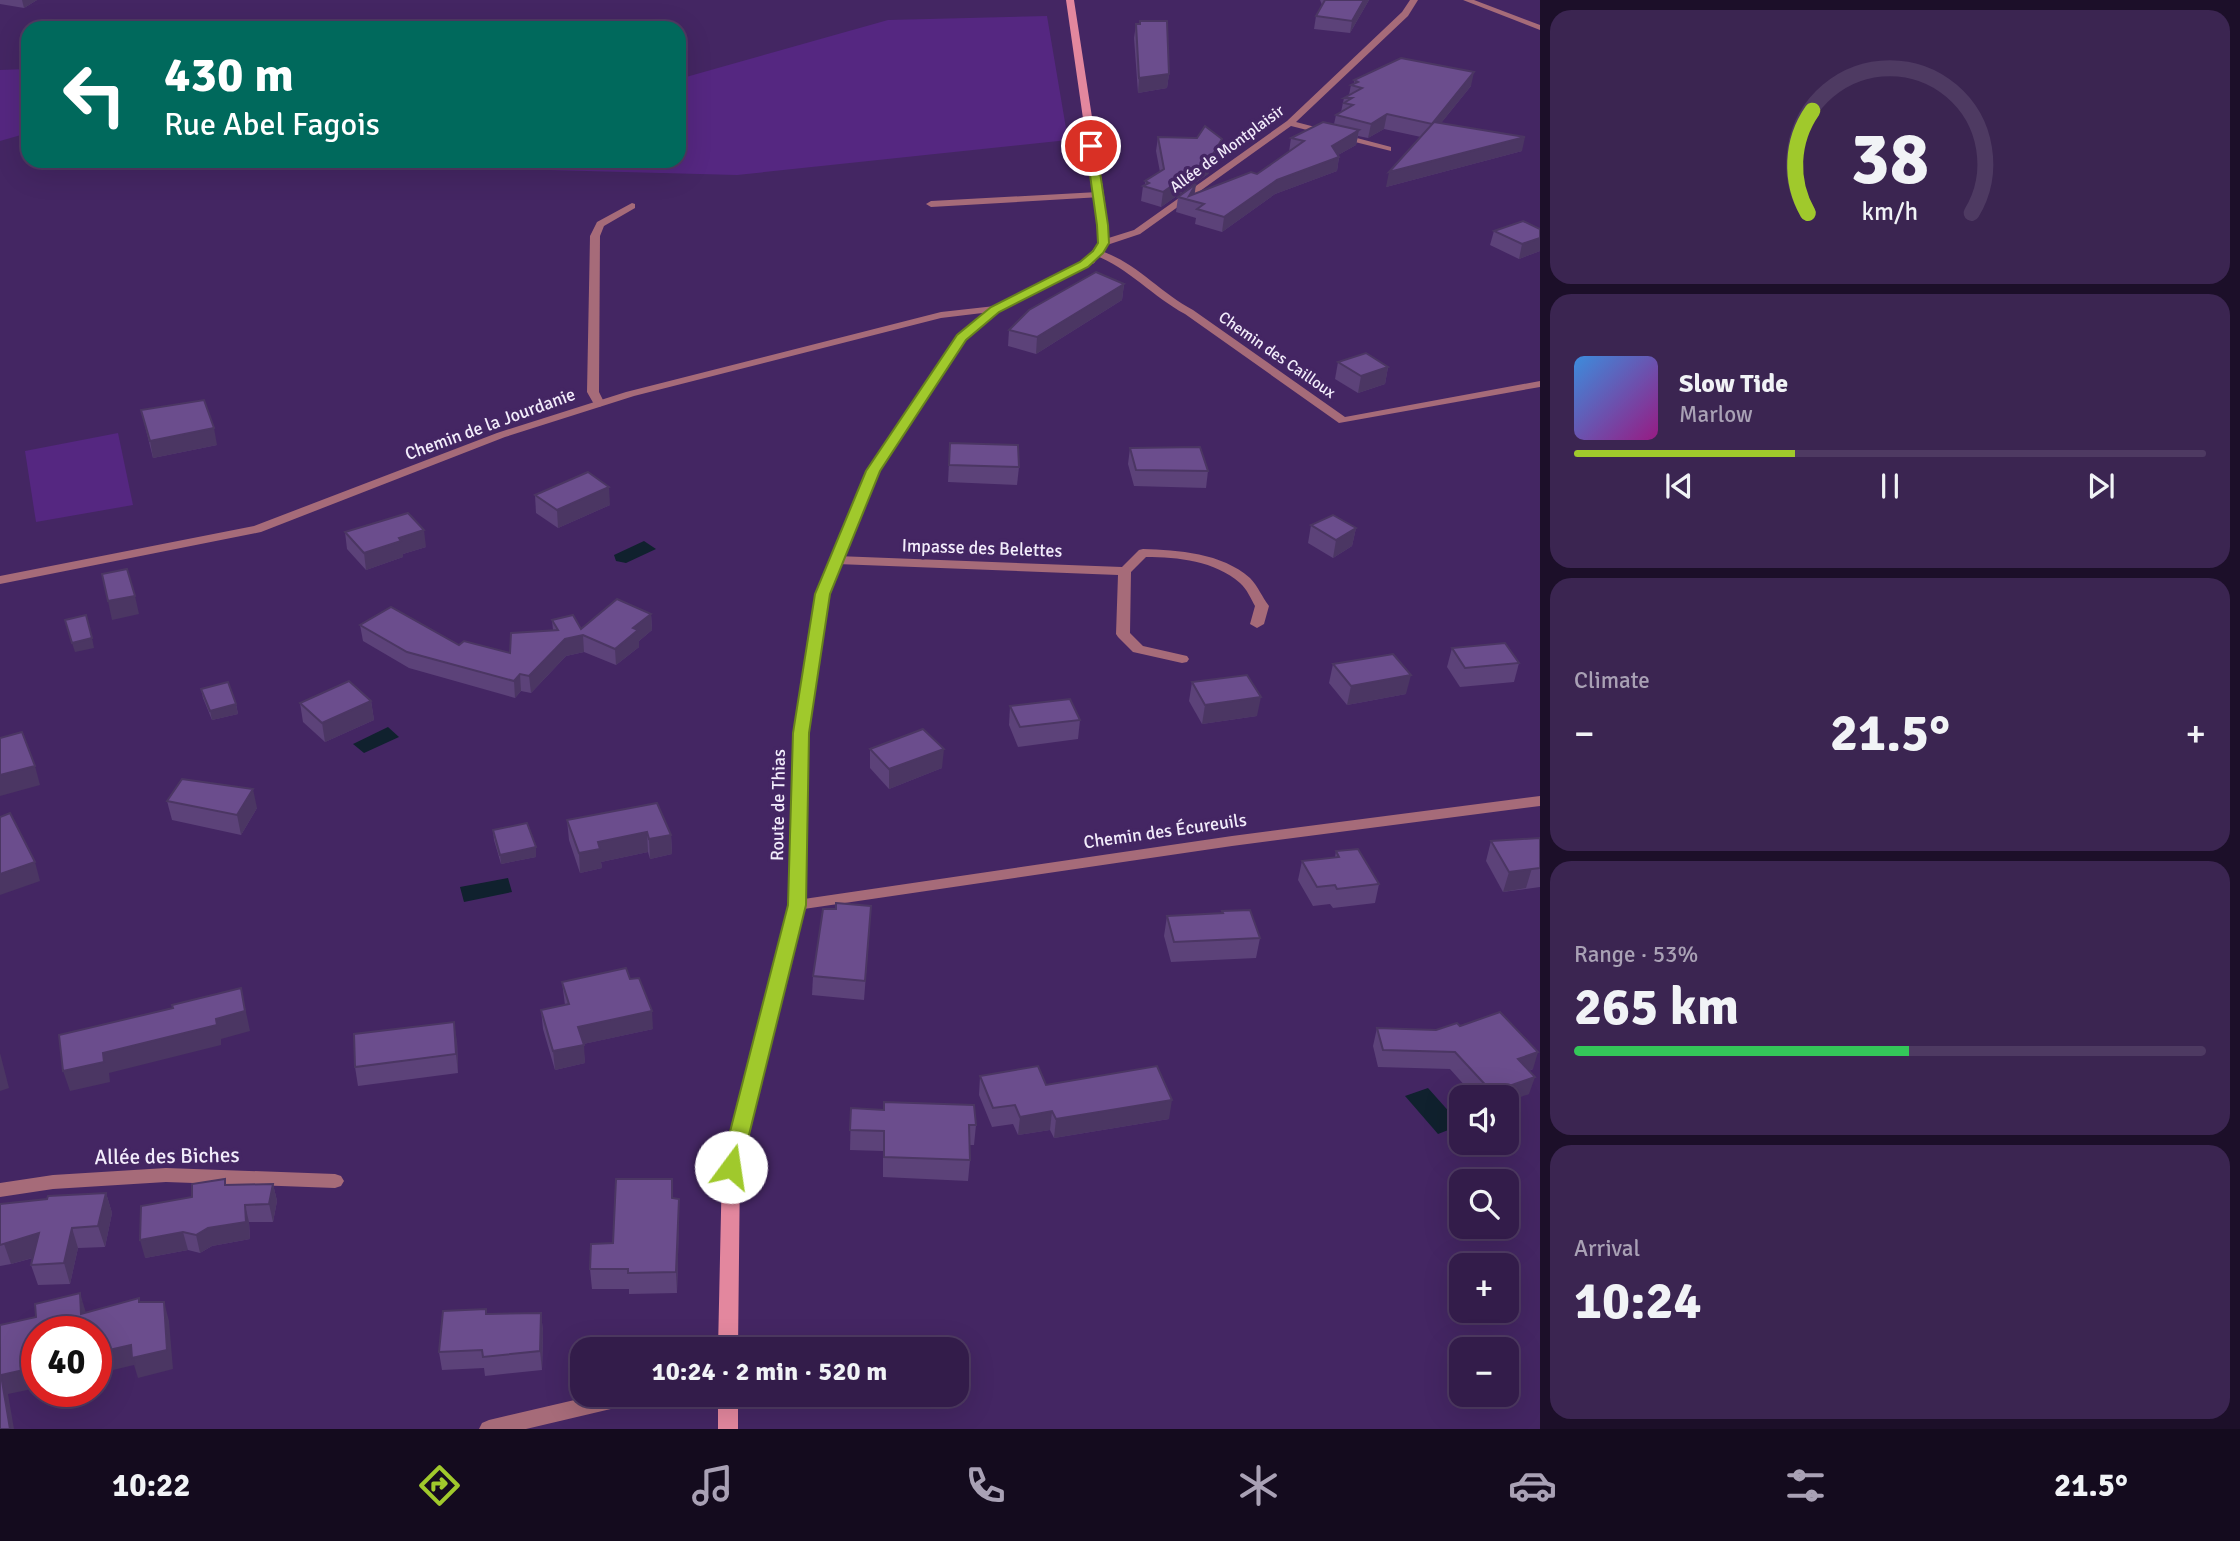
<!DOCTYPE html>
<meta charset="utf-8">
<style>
body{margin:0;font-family:Signika,sans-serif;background:#3b2551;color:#f1f3f6;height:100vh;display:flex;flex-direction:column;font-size:26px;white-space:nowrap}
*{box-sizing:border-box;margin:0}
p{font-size:23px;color:#a9a1b5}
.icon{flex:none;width:38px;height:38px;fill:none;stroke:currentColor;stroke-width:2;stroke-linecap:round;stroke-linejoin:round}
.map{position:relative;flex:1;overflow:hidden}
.drawer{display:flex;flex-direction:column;gap:10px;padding:10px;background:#1c0f29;width:700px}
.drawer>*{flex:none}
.banner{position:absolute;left:21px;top:21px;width:665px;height:147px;border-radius:21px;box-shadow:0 7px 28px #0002,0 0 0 2px #4e3a62;background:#00695c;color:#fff;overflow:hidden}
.buttons{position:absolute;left:1449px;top:1085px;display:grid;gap:14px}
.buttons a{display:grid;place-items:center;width:70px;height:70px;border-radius:14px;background:#331c4a;box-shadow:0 7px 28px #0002,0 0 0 2px #4e3a62;font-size:35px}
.speed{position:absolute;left:21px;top:1316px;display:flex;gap:14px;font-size:35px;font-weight:700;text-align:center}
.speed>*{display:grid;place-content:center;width:91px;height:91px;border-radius:50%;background:#331c4a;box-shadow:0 7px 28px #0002,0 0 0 2px #4e3a62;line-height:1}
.speed .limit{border:10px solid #d22;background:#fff;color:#111}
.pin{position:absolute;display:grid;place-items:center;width:60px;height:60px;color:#fff;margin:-30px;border:4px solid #fff;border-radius:50%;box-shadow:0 2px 7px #0007}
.me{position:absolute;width:77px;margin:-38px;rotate:14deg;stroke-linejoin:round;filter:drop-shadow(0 0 5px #0008)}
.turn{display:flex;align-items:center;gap:24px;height:147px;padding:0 28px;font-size:32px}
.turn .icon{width:91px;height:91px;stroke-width:2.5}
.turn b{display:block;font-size:49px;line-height:60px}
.big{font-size:52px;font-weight:700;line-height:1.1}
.drawer .widget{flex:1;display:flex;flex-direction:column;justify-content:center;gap:10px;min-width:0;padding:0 24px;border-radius:21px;background:#3b2551}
.drawer .dial{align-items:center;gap:0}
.dial svg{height:182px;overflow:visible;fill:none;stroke:#4e3a62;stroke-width:7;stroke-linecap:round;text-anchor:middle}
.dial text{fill:#f1f3f6;stroke:none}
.song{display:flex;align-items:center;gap:21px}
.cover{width:84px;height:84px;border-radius:10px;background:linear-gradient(135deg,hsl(210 70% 55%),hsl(310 70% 35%))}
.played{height:7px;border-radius:4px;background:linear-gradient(90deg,#a0c92c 35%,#4e3a62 35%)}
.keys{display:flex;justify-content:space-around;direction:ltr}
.heat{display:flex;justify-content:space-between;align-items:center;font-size:38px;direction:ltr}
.charge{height:10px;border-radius:5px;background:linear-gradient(90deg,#34c759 53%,#4e3a62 0)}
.trip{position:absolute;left:570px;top:1337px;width:399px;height:70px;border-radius:21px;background:#331c4a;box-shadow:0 7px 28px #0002,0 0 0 2px #4e3a62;font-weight:700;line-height:70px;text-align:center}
.dock{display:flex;height:112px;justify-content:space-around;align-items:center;background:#140b1e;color:#a9a1b5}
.dock .icon{width:49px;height:49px}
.dock .selected{color:#a0c92c}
.dock b{font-size:32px;color:#f1f3f6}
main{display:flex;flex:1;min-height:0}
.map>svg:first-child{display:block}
.green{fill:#552781}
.water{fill:#10212e}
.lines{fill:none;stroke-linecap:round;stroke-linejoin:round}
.lane{fill:#a66b79;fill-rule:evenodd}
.street{fill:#a66b79;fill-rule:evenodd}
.secondary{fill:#e3879e;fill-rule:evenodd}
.wall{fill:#5c4279}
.shaded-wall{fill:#4b3663}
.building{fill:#6b4d8d;stroke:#4b3663;stroke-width:2}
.route{fill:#a0c92c;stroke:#68831d;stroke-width:2}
.labels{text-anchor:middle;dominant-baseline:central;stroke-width:7;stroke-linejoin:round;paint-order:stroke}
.far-street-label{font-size:16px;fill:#f2ecfb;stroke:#442663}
.street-label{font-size:18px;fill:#f2ecfb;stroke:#442663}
.near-street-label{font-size:21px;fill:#f2ecfb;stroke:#442663}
</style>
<main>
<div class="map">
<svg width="1540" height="1429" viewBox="0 0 1540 1429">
<rect width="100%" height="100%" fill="#442663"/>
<g class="green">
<polygon points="1047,16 1068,140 737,175 548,170 551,161 679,161 679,79 888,20"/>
<polygon points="28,69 28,133 0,141 0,70"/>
<polygon points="118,433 133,505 36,522 25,451"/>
</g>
<g class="water">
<polygon points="644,541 656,549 626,563 616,561 614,555"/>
<polygon points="388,727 399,737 364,753 353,744"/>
<polygon points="508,878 512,892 464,902 460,887"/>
<polygon points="1428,1088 1461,1125 1438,1134 1405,1096"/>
</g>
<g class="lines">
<g class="lane">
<polygon points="1463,0 1474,0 1540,25 1540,30"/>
<polygon points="1098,192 1103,195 1101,197 931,207 926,204 931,201"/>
<polygon points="632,203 635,204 635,208 604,226 600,236 599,392 605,404 599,407 595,406 587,392 590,236 597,222"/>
</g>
<g class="street">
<polygon points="1410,0 1418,0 1408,16 1296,122 1391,147 1391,151 1291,126 1140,234 1107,245 1099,245 1099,241 1134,230 1287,121 1402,12"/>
<path d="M1098,250C1135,261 1159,292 1193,310L1345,417L1540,381V387L1339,423L1185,314C1153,297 1129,268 1094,255L1093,253Z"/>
<polygon points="995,306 999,307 999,311 941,318 634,396 505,437 261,532 0,584 0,576 254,526 497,433 626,392 941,312"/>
<path d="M1143,549C1178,550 1222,553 1250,578C1258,586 1262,597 1269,606L1264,624L1257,628L1250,624L1255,606C1251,599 1247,589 1240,583C1215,561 1178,557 1146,557L1131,572L1130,633L1143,646L1187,656L1189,659L1187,662L1182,663L1133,652L1118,637L1116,634L1118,575L837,564L831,560L837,556L1122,567L1139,550Z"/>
<polygon points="1540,796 1540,806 1232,846 797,910 791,909 789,905 791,901 797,900 1232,836"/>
<polygon points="166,1168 335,1174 341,1176 344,1181 341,1186 335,1188 166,1182 53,1189 0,1197 0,1183 53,1175"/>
<polygon points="596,1395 642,1395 639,1401 632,1404 526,1429 479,1429 482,1423 489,1420"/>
</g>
<g class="secondary">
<polygon points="1066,0 1074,0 1105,202 1108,243 1094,263 999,311 966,340 879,471 828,594 808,733 805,905 740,1167 738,1349 718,1349 722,1167 789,905 794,733 816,594 867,471 958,336 991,307 1086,259 1098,243 1095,202"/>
<rect x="718" y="1395" width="20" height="34"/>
</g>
</g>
<g class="wall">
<polygon points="0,0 37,0 24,8 0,4"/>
<polygon points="1320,0 1369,0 1350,33 1314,29 1316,16 1322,5"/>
<polygon points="1140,21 1169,74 1167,88 1138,93 1134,38 1136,24 1140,24"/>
<polygon points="1354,80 1471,86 1441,123 1522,151 1386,187 1421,137 1384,129 1368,138 1358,136 1356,145 1338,155 1339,157 1337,171 1275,194 1222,232 1195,224 1196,218 1176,212 1178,197 1194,194 1257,174 1289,152 1291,138 1334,124 1336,115 1341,112 1344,98 1349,95 1351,85 1354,84"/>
<polygon points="1158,137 1220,153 1208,174 1161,207 1141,201 1143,186 1145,185 1145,181 1160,172 1156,151"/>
<polygon points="1540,229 1540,251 1519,259 1490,245 1494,231"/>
<polygon points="1124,284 1122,300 1036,354 1008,346 1009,330"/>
<polygon points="1338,362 1388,367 1385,384 1358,393 1335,379"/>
<polygon points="141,410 217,445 153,458"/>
<polygon points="950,443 1019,467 1017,485 948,482"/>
<polygon points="1130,448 1208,471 1206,488 1134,486 1128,464"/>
<polygon points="535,495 610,505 558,528 536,513"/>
<polygon points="1311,525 1356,528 1352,546 1333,558 1308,543"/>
<polygon points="345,532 426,547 403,554 403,557 366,570 347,549"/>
<polygon points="651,614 652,630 639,641 639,647 616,665 584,652 566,656 531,693 521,691 515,698 409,668 363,641 360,625 459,645 510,653 553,630 552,620 581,629"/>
<polygon points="1452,648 1519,663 1514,682 1460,687 1447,667"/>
<polygon points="1333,664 1406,694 1347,705 1329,683"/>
<polygon points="1192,682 1257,716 1202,724 1189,701"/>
<polygon points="201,689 236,704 238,714 212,720 203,698"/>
<polygon points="371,701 374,720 325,742 303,722 300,703"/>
<polygon points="1010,706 1080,720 1078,739 1018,747 1009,725"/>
<polygon points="870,749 942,768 889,789 870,768"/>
<polygon points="167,801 257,808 241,835 172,820"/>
<polygon points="567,820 671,835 672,854 650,859 648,852 601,862 602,868 580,873 569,840"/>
<polygon points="493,830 536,857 501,864 494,840"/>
<polygon points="1540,838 1540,887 1503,892 1486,861 1491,841"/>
<polygon points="1336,851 1379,884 1375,903 1333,908 1330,904 1313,906 1298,880 1302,861 1335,857"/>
<polygon points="836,909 870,924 864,1000 812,995 813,976"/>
<polygon points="1222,911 1260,938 1256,958 1171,962 1164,936 1167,916 1222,913"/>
<polygon points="630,979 653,1029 583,1044 585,1063 555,1070 543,1029 541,1010 565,1005 562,982"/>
<polygon points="1460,1026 1533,1069 1529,1071 1529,1094 1507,1097 1475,1097 1450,1069 1378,1067 1373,1046 1377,1028 1436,1030"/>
<polygon points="457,1041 458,1073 358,1086 355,1067"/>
<polygon points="980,1076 1046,1085 1169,1119 1054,1138 1050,1130 1018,1135 1013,1124 992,1127 979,1095"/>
<polygon points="851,1108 976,1125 974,1145 969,1145 970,1160 968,1181 883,1177 883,1151 850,1150"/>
<polygon points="273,1184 277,1201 273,1222 249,1222 250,1239 212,1246 200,1253 188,1250 145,1258 192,1197 226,1185"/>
<polygon points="106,1193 112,1213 105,1247 78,1248 70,1284 38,1285 31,1265 33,1258 11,1264 0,1266 0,1204"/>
<polygon points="673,1199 679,1199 679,1219 677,1293 629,1294 629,1289 592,1289 590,1269 613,1243"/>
<polygon points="486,1309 487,1314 541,1313 543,1332 542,1370 485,1376 484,1368 442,1370 439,1352"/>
</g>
<g class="shaded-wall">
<polygon points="22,0 37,0 24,8"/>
<polygon points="1364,0 1369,0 1350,33 1352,21"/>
<polygon points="1474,72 1471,86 1429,138 1432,124"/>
<polygon points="1169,74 1167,88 1138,93 1139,78"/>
<polygon points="1387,114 1384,129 1368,138 1371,124"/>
<polygon points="1359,130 1356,145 1329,160 1339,157 1337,171 1275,194 1222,232 1224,217 1277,180 1332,146"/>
<polygon points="1525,137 1522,151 1386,187 1389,172"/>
<polygon points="1222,139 1220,153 1208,174 1161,207 1163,192"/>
<polygon points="1196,184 1194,199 1189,196"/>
<polygon points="1540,238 1540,251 1519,259 1522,244"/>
<polygon points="1124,284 1122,300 1036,354 1037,337"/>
<polygon points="1388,367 1385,384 1358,393 1361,376"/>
<polygon points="214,428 217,445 153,458 150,441"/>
<polygon points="609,487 610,505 558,528 557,510"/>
<polygon points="1356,528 1352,546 1333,558 1336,540"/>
<polygon points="424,530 426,547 403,554 403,557 366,570 364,553 399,538"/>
<polygon points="135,596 139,614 112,620 108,601"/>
<polygon points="651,614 652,630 639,641 639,647 616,665 615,649 633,628"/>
<polygon points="583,635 584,652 566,656 531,693 529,676 565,639"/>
<polygon points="92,638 94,648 75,652 72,643"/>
<polygon points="520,674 521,691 515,698 514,681"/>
<polygon points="1411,675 1406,694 1347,705 1351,686"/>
<polygon points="1261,697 1257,716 1202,724 1205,705"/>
<polygon points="371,701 374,720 325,742 322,723"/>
<polygon points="236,704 238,714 212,720 210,711"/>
<polygon points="944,749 942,768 889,789 889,769"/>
<polygon points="35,766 40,785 0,796 0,775"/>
<polygon points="253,789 257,808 241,835 237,815"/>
<polygon points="647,832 648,852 601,862 602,868 580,873 579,853 598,842"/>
<polygon points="671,835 672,854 650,859 649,839"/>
<polygon points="536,847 536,857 501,864 500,855"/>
<polygon points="35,862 40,881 0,895 0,874"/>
<polygon points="1532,868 1526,888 1503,892 1509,872"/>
<polygon points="241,988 250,1031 221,1039 221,1045 109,1073 110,1082 70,1091 63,1071 103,1053 216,1019"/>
<polygon points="652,1011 653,1029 579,1045 578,1027"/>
<polygon points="454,1022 457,1041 458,1073 456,1054"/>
<polygon points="584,1045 585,1063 555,1070 553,1051"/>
<polygon points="1538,1052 1533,1069 1513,1077 1518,1059"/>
<polygon points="0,1053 9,1088 0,1091"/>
<polygon points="1535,1077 1529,1094 1507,1102 1507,1097 1490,1097 1492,1092"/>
<polygon points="1172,1100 1169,1119 1054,1138 1056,1119"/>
<polygon points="1052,1111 1050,1130 1018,1135 1020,1117"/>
<polygon points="273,1184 277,1201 273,1222 269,1204"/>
<polygon points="106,1193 112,1213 105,1247 98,1226"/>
<polygon points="679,1199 679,1219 677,1293 676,1272"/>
<polygon points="245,1205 249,1222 250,1239 212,1246 200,1253 196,1235"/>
<polygon points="72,1228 78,1248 70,1284 64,1263"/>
<polygon points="183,1232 188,1250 145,1258 140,1240"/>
<polygon points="39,1233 46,1254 11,1264 4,1244"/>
<polygon points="80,1293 86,1313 81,1314"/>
<polygon points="164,1302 169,1321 173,1369 138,1378 134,1365 96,1374 96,1353"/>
<polygon points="541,1313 543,1332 542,1370 540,1351"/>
<polygon points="37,1367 37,1388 8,1394 14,1429 10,1429 1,1375"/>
</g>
<g class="building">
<polygon points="1325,0 1364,0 1352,21 1316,16"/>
<polygon points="1140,21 1167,21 1169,74 1139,78 1136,24 1140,24"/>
<polygon points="1401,58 1474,72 1432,124 1387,114 1371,124 1336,115 1353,105 1344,103 1352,98 1344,98 1362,88 1351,85 1358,82 1354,80"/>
<polygon points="1323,122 1359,130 1332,146 1339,157 1277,180 1224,217 1197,209 1204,204 1178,197 1196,184 1189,196 1251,172 1257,174 1304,141 1291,138"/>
<polygon points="1434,122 1525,137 1389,172"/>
<polygon points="1205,126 1222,139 1210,159 1163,192 1143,186 1149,183 1145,181 1164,169 1158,137 1197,138"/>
<polygon points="1523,221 1540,229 1540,238 1522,244 1494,231"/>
<polygon points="1096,272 1124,284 1037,337 1009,330 1029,310"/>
<polygon points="1366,353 1388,367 1361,376 1338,362"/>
<polygon points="204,400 214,428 150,441 141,410"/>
<polygon points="950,443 1018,445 1019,467 949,465"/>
<polygon points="1200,447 1208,471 1136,470 1130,448"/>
<polygon points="588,472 609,487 557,510 535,495"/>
<polygon points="408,513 424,530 399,538 401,541 364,553 345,532"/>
<polygon points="1333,515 1356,528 1336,540 1311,525"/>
<polygon points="127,569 135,596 108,601 102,574"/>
<polygon points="617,599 651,614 633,628 638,630 615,649 583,635 565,639 529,676 520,674 514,681 407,652 360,625 391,607 459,645 464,641 510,653 511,633 558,630 552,620 573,615 581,629"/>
<polygon points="86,615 92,638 72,643 65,620"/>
<polygon points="1505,643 1519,663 1465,668 1452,648"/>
<polygon points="1393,654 1411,675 1351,686 1333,664"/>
<polygon points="1247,675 1261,697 1205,705 1192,682"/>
<polygon points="349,681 371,701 322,723 300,703"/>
<polygon points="228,682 236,704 210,711 201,689"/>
<polygon points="1070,699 1080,720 1020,727 1010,706"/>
<polygon points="923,729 944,749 889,769 870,749"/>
<polygon points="22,732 35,766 0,775 0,738"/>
<polygon points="182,779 253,789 237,815 167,801"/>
<polygon points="657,803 671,835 649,839 647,832 598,842 600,849 579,853 567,820"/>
<polygon points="10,813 35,862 0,874 0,817"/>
<polygon points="527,823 536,847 500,855 493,830"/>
<polygon points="1540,838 1540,868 1509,872 1491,841"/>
<polygon points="1358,849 1379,884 1337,889 1335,885 1317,887 1302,861 1339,857 1336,851"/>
<polygon points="836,903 871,906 865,981 813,976 823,909 836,909"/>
<polygon points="1250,910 1260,938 1174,942 1167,916 1223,913 1222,911"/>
<polygon points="626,968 630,979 639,978 652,1011 578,1027 584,1045 553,1051 541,1010 569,1004 562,982"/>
<polygon points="241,988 245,1011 216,1019 217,1025 103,1053 104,1062 63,1071 59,1035 173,1008 172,1005"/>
<polygon points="1500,1012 1538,1052 1518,1059 1535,1077 1492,1092 1455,1052 1383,1050 1377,1028 1436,1030 1457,1023 1460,1026"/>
<polygon points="454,1022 456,1054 355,1067 354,1034"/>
<polygon points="1038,1066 1046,1085 1157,1066 1172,1100 1056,1119 1052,1111 1020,1117 1015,1105 993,1108 980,1076"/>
<polygon points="884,1102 974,1105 976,1125 969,1125 970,1160 884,1157 884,1131 850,1130 851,1108 884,1110"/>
<polygon points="225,1179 225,1185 273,1184 269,1204 245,1205 246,1222 208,1228 196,1235 183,1232 140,1240 141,1206 192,1197 192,1184"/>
<polygon points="616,1179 672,1179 672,1198 679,1199 676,1272 628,1273 628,1269 590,1269 591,1244 613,1243"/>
<polygon points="106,1193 98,1226 72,1228 64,1263 31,1265 39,1233 0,1245 0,1204 47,1199 48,1196"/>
<polygon points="80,1293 81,1314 139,1298 139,1302 164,1302 167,1350 132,1358 131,1345 96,1353 96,1332 37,1332 37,1367 1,1375 10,1429 0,1429 0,1325 36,1317 35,1304"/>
<polygon points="486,1309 486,1314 541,1313 540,1351 483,1357 482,1350 439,1352 443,1311"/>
</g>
<polygon class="route" points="1091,143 1096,146 1108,225 1109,243 1103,253 1088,267 999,312 966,340 880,471 830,594 809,733 806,905 741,1167 738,1172 724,1172 721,1167 788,905 793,733 815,594 866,471 957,335 991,307 1080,262 1093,251 1098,243 1097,225 1086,146"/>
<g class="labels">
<g class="far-street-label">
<text transform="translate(1227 149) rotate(-36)">Allée de Montplaisir</text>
<text transform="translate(1277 355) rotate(35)">Chemin des Cailloux</text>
</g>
<g class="street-label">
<text transform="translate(490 424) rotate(-20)">Chemin de la Jourdanie</text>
<text transform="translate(982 548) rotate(2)">Impasse des Belettes</text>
<text transform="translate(778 805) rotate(-89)">Route de Thias</text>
<text transform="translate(1165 831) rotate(-8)">Chemin des Écureuils</text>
</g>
<g class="near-street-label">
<text transform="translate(167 1156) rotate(-1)">Allée des Biches</text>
</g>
</g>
</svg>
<div class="buttons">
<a><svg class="icon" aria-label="sound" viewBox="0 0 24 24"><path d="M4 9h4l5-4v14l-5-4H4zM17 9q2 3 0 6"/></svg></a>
<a><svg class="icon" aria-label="search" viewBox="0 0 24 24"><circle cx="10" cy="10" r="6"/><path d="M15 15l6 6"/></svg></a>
<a>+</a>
<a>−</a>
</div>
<div class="speed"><div class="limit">40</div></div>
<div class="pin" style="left:1091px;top:146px;background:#d93025"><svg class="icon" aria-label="arrive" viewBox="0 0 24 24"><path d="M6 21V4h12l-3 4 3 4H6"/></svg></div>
<svg class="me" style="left:731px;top:1167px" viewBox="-20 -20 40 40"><circle r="19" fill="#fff"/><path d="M0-13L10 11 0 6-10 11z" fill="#a0c92c"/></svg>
<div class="trip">10:24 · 2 min · 520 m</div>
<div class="banner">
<div class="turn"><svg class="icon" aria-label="left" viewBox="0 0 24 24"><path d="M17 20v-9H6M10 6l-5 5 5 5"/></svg><div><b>430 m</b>Rue Abel Fagois</div></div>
</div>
</div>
<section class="drawer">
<div class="widget dial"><svg viewBox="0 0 100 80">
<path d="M14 69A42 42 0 1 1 86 69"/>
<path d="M14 69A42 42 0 0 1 16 24" stroke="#a0c92c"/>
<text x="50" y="56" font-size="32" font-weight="700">38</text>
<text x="50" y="72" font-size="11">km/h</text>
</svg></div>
<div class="widget">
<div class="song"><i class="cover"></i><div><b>Slow Tide</b><p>Marlow</p></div></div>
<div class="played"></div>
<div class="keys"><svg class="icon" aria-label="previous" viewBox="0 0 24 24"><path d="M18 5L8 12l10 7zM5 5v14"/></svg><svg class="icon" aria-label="pause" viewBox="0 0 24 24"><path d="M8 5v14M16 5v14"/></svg><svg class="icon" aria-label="next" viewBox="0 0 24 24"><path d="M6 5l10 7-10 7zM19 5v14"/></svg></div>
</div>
<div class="widget"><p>Climate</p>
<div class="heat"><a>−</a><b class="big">21.5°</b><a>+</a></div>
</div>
<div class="widget"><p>Range · 53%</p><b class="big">265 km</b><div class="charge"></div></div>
<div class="widget"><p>Arrival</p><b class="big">10:24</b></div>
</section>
</main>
<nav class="dock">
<b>10:22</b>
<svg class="icon selected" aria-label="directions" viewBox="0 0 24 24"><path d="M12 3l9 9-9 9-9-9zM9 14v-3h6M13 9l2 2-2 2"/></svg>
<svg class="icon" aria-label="music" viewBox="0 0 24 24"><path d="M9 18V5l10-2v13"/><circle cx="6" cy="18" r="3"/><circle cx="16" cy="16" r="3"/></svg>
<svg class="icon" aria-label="phone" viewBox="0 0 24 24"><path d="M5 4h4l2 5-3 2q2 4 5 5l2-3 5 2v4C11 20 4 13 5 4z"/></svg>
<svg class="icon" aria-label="climate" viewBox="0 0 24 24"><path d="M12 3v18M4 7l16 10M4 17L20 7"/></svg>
<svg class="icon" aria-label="car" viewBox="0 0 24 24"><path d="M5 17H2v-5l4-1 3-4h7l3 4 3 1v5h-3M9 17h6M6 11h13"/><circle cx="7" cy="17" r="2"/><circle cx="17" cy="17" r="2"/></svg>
<svg class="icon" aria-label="filters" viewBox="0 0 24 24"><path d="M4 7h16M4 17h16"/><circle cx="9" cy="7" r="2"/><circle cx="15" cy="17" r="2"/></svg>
<b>21.5°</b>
</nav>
